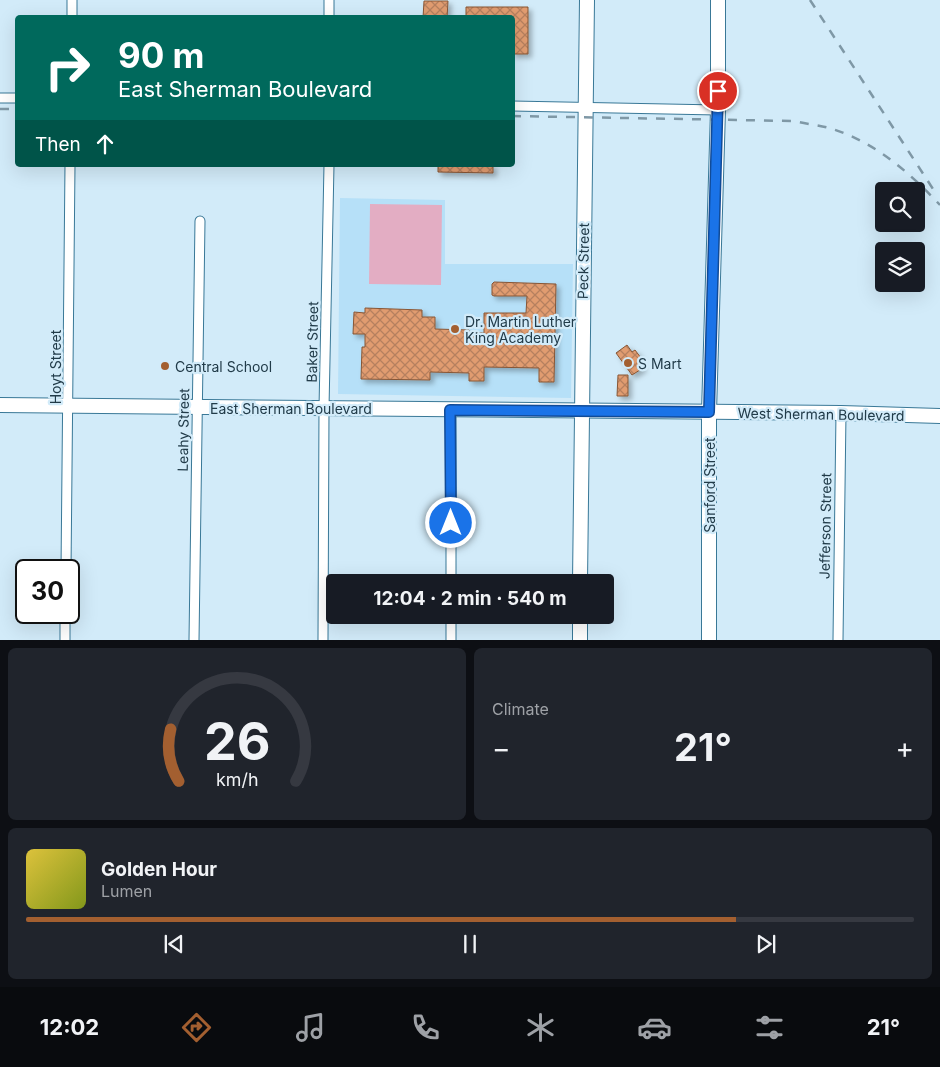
<!DOCTYPE html>
<meta charset="utf-8">
<style>
body{margin:0;font-family:Inter,sans-serif;background:#20242c;color:#f1f3f6;height:100vh;display:flex;flex-direction:column;font-size:19px;white-space:nowrap}
*{box-sizing:border-box;margin:0}
p{font-size:16px;color:#9ea1a6}
.icon{flex:none;width:28px;height:28px;fill:none;stroke:currentColor;stroke-width:2;stroke-linecap:round;stroke-linejoin:round}
.map{position:relative;height:640px;overflow:hidden}
.drawer{display:flex;flex-direction:column;gap:8px;padding:8px;background:#0d0f14;flex:1}
.drawer>*{flex:none}
.guide{position:absolute;left:15px;top:15px;width:500px;height:152px;border-radius:5px;box-shadow:0 5px 20px #0002;background:#00695c;color:#fff;overflow:hidden}
.controls{position:absolute;left:875px;top:182px;display:grid;gap:10px}
.controls a{display:grid;place-items:center;width:50px;height:50px;border-radius:5px;background:#171b24;box-shadow:0 5px 20px #0002;font-size:25px}
.speed{position:absolute;left:15px;top:559px;display:flex;gap:10px;font-size:25px;font-weight:700;text-align:center}
.speed>*{display:grid;place-content:center;width:65px;height:65px;border-radius:50%;background:#171b24;box-shadow:0 5px 20px #0002;line-height:1}
.speed .limit{border:2px solid #111;border-radius:8px;background:#fff;color:#111}
.pin{position:absolute;display:grid;place-items:center;width:42px;height:42px;color:#fff;margin:-21px;border:2px solid #fff;border-radius:50%;box-shadow:0 1px 5px #0007}
.me{position:absolute;width:55px;margin:-28px;rotate:0deg;stroke-linejoin:round;filter:drop-shadow(0 0 4px #0008)}
.turn{display:flex;align-items:center;gap:18px;height:105px;padding:0 20px;font-size:22px}
.turn .icon{width:65px;height:65px;stroke-width:2.5}
.turn b{display:block;font-size:35px;line-height:42px}
.then{display:flex;align-items:center;height:48px;padding:0 20px;background:#0003;gap:10px;font-size:19px}
.big{font-size:38px;font-weight:700;line-height:1.1}
.drawer .widget{flex:1;display:flex;flex-direction:column;justify-content:center;gap:8px;min-width:0;padding:0 18px;border-radius:8px;background:#20242c}
.drawer .dial{align-items:center;gap:0}
.dial svg{height:130px;overflow:visible;fill:none;stroke:#363941;stroke-width:7;stroke-linecap:round;text-anchor:middle}
.dial text{fill:#f1f3f6;stroke:none}
.song{display:flex;align-items:center;gap:15px}
.cover{width:60px;height:60px;border-radius:8px;background:linear-gradient(135deg,hsl(50 70% 55%),hsl(70 70% 35%))}
.played{height:5px;border-radius:2px;background:linear-gradient(90deg,#a35f30 80%,#363941 80%)}
.keys{display:flex;justify-content:space-around;direction:ltr}
.heat{display:flex;justify-content:space-between;align-items:center;font-size:28px;direction:ltr}
.drawer .tiles{flex:1;display:grid;gap:8px;grid-template-columns:1fr 1fr}
.widget:last-child{grid-column:span 2}
.trip{position:absolute;left:326px;top:574px;width:288px;height:50px;border-radius:5px;background:#171b24;box-shadow:0 5px 20px #0002;font-weight:700;line-height:50px;text-align:center}
.tab-bar{display:flex;height:80px;justify-content:space-around;align-items:center;background:#090b0e;color:#9ea1a6}
.tab-bar .icon{width:35px;height:35px}
.tab-bar .active{color:#a35f30}
.tab-bar b{font-size:22px;color:#f1f3f6}
.map>svg:first-child{display:block}
.built{fill:#b6e0f8}
.green{fill:#e3adc3}
.building{fill:url(#building-cross-hatch);stroke:#885635;filter:url(#shadow)}
.lines{fill:none;stroke-linecap:round;stroke-linejoin:round}
.street-casing{stroke:#397897;stroke-width:11}
.secondary-casing{stroke:#397897;stroke-width:16}
.street{stroke:#fff;stroke-width:9}
.secondary{stroke:#fff;stroke-width:14}
.rail{stroke:#7f98a6;stroke-width:2.5;stroke-dasharray:9 9;stroke-linecap:butt}
.route-casing{stroke:#114b97;stroke-width:12}
.route{stroke:#1a73e8;stroke-width:9}
.poi-dot{fill:#a35f30;stroke:#d2ebf9;stroke-width:2}
.labels{text-anchor:middle;dominant-baseline:central;stroke-width:4.5;stroke-linejoin:round;paint-order:stroke}
.street-label{font-size:14px;fill:#213b49;stroke:#d2ebf9}
.poi-label{font-size:14px;fill:#213b49;stroke:#d2ebf9;text-anchor:start}
</style>
<div class="map">
<svg width="940" height="640" viewBox="0 0 940 640">
<defs>
<pattern id="building-cross-hatch" width="8" height="8" patternUnits="userSpaceOnUse" patternTransform="scale(1.25)"><rect width="8" height="8" fill="#e19c70"/><path d="M0 0l8 8M0 8l8-8" fill="none" stroke="#b6805e"/></pattern>
<filter id="shadow"><feDropShadow dx="3.5" dy="3.5" stdDeviation="2.5" flood-color="#0004"/></filter>
</defs>
<rect width="100%" height="100%" fill="#d2ebf9"/>
<polygon class="built" points="340,198 445,200 445,264 573,264 571,398 338,394"/>
<polygon class="green" points="370,204 442,205 441,285 369,284"/>
<g class="building">
<polygon points="424,1 448,1 447,18 423,18"/>
<polygon points="466,7 528,7 528,54 512,54 512,18 466,18"/>
<polygon points="438,165 493,165 493,173 438,172"/>
<polygon points="494,282 556,284 554,382 539,382 539,368 484,367 484,381 469,381 469,373 430,372 430,380 361,379 362,347 365,347 365,334 353,334 354,312 365,313 365,308 422,310 422,317 435,317 435,329 469,330 469,333 484,333 484,313 526,313 527,296 494,296 492,295 492,284"/>
<polygon points="627,345 632,352 635,350 641,358 638,360 643,368 632,375 616,353"/>
<polygon points="618,375 628,375 628,396 617,396"/>
</g>
<g class="lines">
<defs>
<g id="street">
<polyline points="329,0 329,18"/>
<polyline points="72,18 72,0"/>
<polyline points="0,98 18,98"/>
<polyline points="512,106 718,110"/>
<polyline points="451,410 451,582"/>
<polyline points="66,570 70,165"/>
<polyline points="451,615 451,640"/>
<polyline points="65,640 65,612"/>
<polyline points="194,640 200,221"/>
<polyline points="323,640 324,408 329,165"/>
<polyline points="838,640 841,413"/>
</g>
<g id="secondary">
<polyline points="0,405 841,413 940,416"/>
<polyline points="580,582 587,0"/>
<polyline points="580,615 580,640"/>
<polyline points="709,640 709,412 718,110 718,0"/>
</g>
</defs>
<use href="#street" class="street-casing"/>
<use href="#secondary" class="secondary-casing"/>
<use href="#street" class="street"/>
<use href="#secondary" class="secondary"/>
<g class="rail">
<polyline points="810,0 935,192"/>
<polyline points="0,109 18,109"/>
<path d="M512,116L794,121C806,124 818,125 829,128C874,141 909,172 940,205"/>
</g>
</g>
<g class="lines">
<defs>
<polyline id="route" points="451,523 450,410 709,412 718,91"/>
</defs>
<use href="#route" class="route-casing"/>
<use href="#route" class="route"/>
</g>
<g class="poi-dot">
<circle cx="455" cy="329" r="5"/>
<circle cx="628" cy="363" r="5"/>
<circle cx="165" cy="366" r="5"/>
</g>
<g class="labels">
<g class="street-label">
<text transform="translate(583 261) rotate(-89)">Peck Street</text>
<text transform="translate(312 342) rotate(-89)">Baker Street</text>
<text transform="translate(55 367) rotate(-90)">Hoyt Street</text>
<text x="291" y="408">East Sherman Boulevard</text>
<text transform="translate(821 414) rotate(1)">West Sherman Boulevard</text>
<text transform="translate(183 430) rotate(-89)">Leahy Street</text>
<text transform="translate(709 485) rotate(-90)">Sanford Street</text>
<text transform="translate(825 526) rotate(-89)">Jefferson Street</text>
</g>
<g class="poi-label">
<text x="465" y="321">Dr. Martin Luther<tspan x="465" dy="16">King Academy</tspan></text>
<text x="638" y="363">S Mart</text>
<text x="175" y="366">Central School</text>
</g>
</g>
</svg>
<div class="controls">
<a><svg class="icon" aria-label="search" viewBox="0 0 24 24"><circle cx="10" cy="10" r="6"/><path d="M15 15l6 6"/></svg></a>
<a><svg class="icon" aria-label="layers" viewBox="0 0 24 24"><path d="M12 4l9 5-9 5-9-5zM3 14l9 5 9-5"/></svg></a>
</div>
<div class="speed"><div class="limit">30</div></div>
<div class="pin" style="left:718px;top:91px;background:#d93025"><svg class="icon" aria-label="arrive" viewBox="0 0 24 24"><path d="M6 21V4h12l-3 4 3 4H6"/></svg></div>
<svg class="me" style="left:451px;top:523px" viewBox="-20 -20 40 40"><circle r="17" fill="#1a73e8" stroke="#fff" stroke-width="3"/><path d="M0-11L8 9 0 5-8 9z" fill="#fff"/></svg>
<div class="trip">12:04 · 2 min · 540 m</div>
<div class="guide">
<div class="turn"><svg class="icon" aria-label="right" viewBox="0 0 24 24"><path d="M7 20v-9h11M14 6l5 5-5 5"/></svg><div><b>90 m</b>East Sherman Boulevard</div></div>
<div class="then">Then<svg class="icon" aria-label="ahead" viewBox="0 0 24 24"><path d="M12 20V5M6 11l6-6 6 6"/></svg></div>
</div>
</div>
<section class="drawer">
<div class="tiles">
<div class="widget dial"><svg viewBox="0 0 100 80">
<path d="M14 69A42 42 0 1 1 86 69"/>
<path d="M14 69A42 42 0 0 1 9 37" stroke="#a35f30"/>
<text x="50" y="56" font-size="32" font-weight="700">26</text>
<text x="50" y="72" font-size="11">km/h</text>
</svg></div>
<div class="widget"><p>Climate</p>
<div class="heat"><a>−</a><b class="big">21°</b><a>+</a></div>
</div>
<div class="widget">
<div class="song"><i class="cover"></i><div><b>Golden Hour</b><p>Lumen</p></div></div>
<div class="played"></div>
<div class="keys"><svg class="icon" aria-label="previous" viewBox="0 0 24 24"><path d="M18 5L8 12l10 7zM5 5v14"/></svg><svg class="icon" aria-label="pause" viewBox="0 0 24 24"><path d="M8 5v14M16 5v14"/></svg><svg class="icon" aria-label="next" viewBox="0 0 24 24"><path d="M6 5l10 7-10 7zM19 5v14"/></svg></div>
</div>
</div>
</section>
<nav class="tab-bar">
<b>12:02</b>
<svg class="icon active" aria-label="directions" viewBox="0 0 24 24"><path d="M12 3l9 9-9 9-9-9zM9 14v-3h6M13 9l2 2-2 2"/></svg>
<svg class="icon" aria-label="music" viewBox="0 0 24 24"><path d="M9 18V5l10-2v13"/><circle cx="6" cy="18" r="3"/><circle cx="16" cy="16" r="3"/></svg>
<svg class="icon" aria-label="phone" viewBox="0 0 24 24"><path d="M5 4h4l2 5-3 2q2 4 5 5l2-3 5 2v4C11 20 4 13 5 4z"/></svg>
<svg class="icon" aria-label="climate" viewBox="0 0 24 24"><path d="M12 3v18M4 7l16 10M4 17L20 7"/></svg>
<svg class="icon" aria-label="car" viewBox="0 0 24 24"><path d="M5 17H2v-5l4-1 3-4h7l3 4 3 1v5h-3M9 17h6M6 11h13"/><circle cx="7" cy="17" r="2"/><circle cx="17" cy="17" r="2"/></svg>
<svg class="icon" aria-label="filters" viewBox="0 0 24 24"><path d="M4 7h16M4 17h16"/><circle cx="9" cy="7" r="2"/><circle cx="15" cy="17" r="2"/></svg>
<b>21°</b>
</nav>
